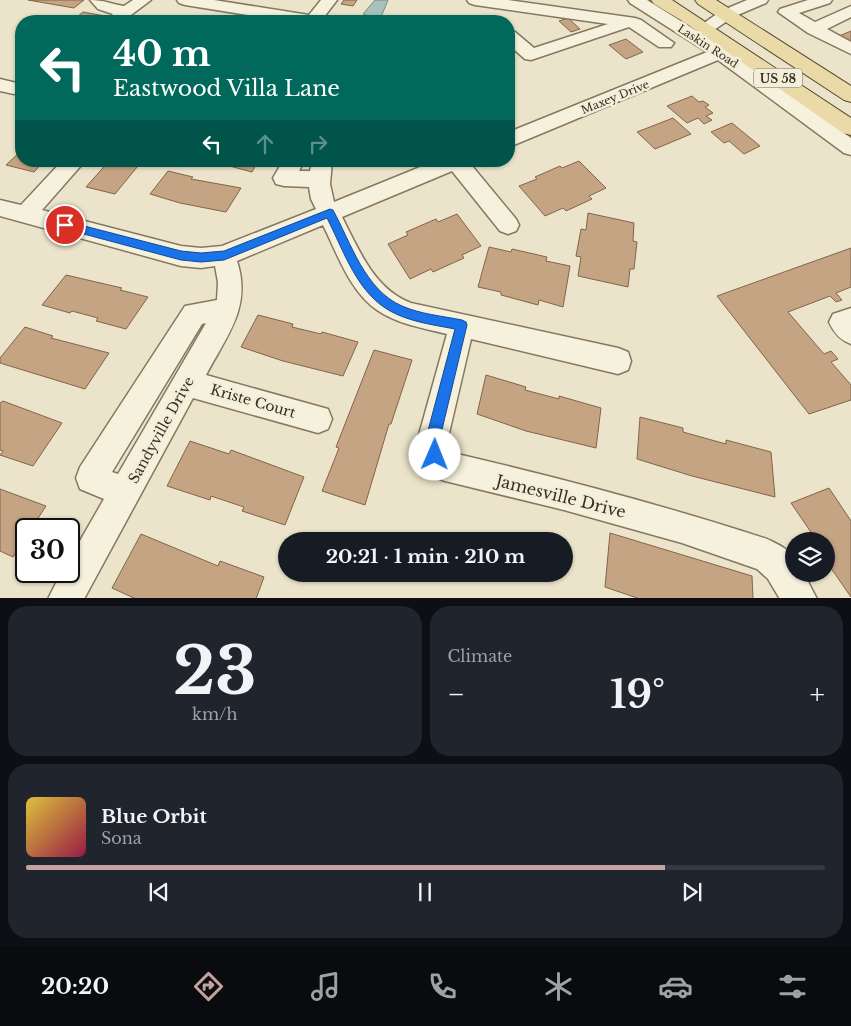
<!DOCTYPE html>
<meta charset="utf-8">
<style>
body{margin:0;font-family:"Libre Baskerville",serif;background:#20242c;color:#f1f3f6;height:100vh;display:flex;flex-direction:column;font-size:19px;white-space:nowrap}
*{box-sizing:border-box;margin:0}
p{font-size:16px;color:#9ea1a6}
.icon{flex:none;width:28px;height:28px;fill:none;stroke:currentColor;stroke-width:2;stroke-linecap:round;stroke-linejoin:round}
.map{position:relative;height:598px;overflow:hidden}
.drawer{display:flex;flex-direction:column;gap:8px;padding:8px;background:#0d0f14;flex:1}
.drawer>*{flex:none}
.hud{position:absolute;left:15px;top:15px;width:500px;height:152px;border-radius:20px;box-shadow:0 1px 4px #0004;background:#00695c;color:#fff;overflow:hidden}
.fabs{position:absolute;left:785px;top:532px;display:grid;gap:10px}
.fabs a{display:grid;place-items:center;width:50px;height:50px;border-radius:50%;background:#171b24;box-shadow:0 1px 4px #0004;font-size:25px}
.speed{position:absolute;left:15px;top:518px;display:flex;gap:10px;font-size:25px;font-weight:700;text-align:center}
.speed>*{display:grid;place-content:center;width:65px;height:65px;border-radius:50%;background:#171b24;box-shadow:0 1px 4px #0004;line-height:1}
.speed .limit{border:2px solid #111;border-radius:8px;background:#fff;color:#111}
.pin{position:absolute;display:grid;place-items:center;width:42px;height:42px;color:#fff;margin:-21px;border:2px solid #fff;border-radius:50%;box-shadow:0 1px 5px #0007}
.me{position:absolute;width:55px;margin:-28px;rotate:1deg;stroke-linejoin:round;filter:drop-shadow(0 0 4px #0008)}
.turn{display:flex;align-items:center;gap:18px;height:105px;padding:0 15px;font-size:22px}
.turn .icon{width:65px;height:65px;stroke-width:2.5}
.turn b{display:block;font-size:35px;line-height:42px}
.lanes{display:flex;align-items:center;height:48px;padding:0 15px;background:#0003;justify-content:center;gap:25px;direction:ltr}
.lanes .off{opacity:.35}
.big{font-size:38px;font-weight:700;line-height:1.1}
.drawer .card{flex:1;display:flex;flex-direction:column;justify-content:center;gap:8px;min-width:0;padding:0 18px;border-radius:20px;background:#20242c}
.drawer .dial{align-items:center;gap:0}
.dial b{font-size:65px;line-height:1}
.song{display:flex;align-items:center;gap:15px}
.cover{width:60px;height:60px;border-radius:8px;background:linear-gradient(135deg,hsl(50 70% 55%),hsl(340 70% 35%))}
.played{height:5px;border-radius:2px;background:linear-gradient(90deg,#c5a1a0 80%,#363941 80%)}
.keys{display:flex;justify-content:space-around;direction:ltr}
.heat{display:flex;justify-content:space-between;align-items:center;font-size:28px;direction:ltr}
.drawer .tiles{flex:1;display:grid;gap:8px;grid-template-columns:1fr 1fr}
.card:last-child{grid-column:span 2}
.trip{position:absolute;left:278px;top:532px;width:295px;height:50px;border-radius:25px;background:#171b24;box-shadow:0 1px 4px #0004;font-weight:700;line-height:50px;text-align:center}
.tabs{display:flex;height:80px;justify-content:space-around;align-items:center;background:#090b0e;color:#9ea1a6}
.tabs .icon{width:35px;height:35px}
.tabs .current{color:#c5a1a0}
.tabs b{font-size:22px;color:#f1f3f6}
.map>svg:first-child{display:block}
.water{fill:#aac0bb;stroke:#728e89}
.building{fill:#c5a484;stroke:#836449}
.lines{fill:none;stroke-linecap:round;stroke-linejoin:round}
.minor-casing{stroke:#867760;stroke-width:3}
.major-casing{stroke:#554634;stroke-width:2}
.minor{fill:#f6f1dd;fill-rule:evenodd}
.major{fill:#e9daa7;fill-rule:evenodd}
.route{fill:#1a73e8;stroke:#114b97}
.labels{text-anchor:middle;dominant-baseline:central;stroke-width:5;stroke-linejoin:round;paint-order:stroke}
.far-street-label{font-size:11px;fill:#382f22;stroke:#f3eed9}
.shield{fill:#f3eed9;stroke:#706859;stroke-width:1}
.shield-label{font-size:12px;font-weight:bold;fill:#382f22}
.street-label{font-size:14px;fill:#382f22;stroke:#f3eed9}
.near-street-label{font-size:16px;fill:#382f22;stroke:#f3eed9}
</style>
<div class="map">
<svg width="851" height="599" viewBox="0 0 851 599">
<rect width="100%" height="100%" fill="#ebe4cb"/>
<polygon class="water" points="375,0 388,0 381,17 373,18 363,14"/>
<g class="building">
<polygon points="28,0 84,0 74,8"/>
<polygon points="344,0 357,0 353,6 341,4"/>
<polygon points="83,12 105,16 99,21 72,21"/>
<polygon points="568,18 580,29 571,32 559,21"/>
<polygon points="851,31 851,45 839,36"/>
<polygon points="626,39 643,52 626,59 609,45"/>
<polygon points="692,96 699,102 703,101 709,105 705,107 713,113 706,116 712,120 704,124 698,118 687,123 667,106"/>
<polygon points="673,118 691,134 655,149 637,132"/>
<polygon points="732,123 760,146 744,154 729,141 724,143 711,132"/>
<polygon points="21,151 21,161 44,161 34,172 6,165"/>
<polygon points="109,161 142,161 115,194 86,187"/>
<polygon points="211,161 258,161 252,172"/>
<polygon points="579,161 606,188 589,196 592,199 566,211 563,208 545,216 519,186 537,179 535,177 560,166 562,168"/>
<polygon points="168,171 193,177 191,179 241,188 226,212 180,203 150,194"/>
<polygon points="588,213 634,223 633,241 637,242 634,269 630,269 628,287 578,276 581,257 576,256 581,229 586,230"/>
<polygon points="457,214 481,246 462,255 464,258 433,272 431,269 410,279 388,244 408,235 406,232 436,219 438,222"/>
<polygon points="489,247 511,252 512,249 547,257 546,261 570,266 563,307 539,300 538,305 501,295 501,292 478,287"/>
<polygon points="851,248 851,287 836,293 842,300 836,302 830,296 788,312 824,354 831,351 838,359 831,362 851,385 851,400 809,414 717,296"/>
<polygon points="66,275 122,288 120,290 148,297 126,329 96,321 98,318 72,311 70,313 42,305"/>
<polygon points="258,315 293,324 292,327 321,334 322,332 358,342 343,376 283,361 241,347"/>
<polygon points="25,327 53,336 51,338 109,353 85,389 0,363 0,358"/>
<polygon points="374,350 412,360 391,424 389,424 365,505 322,491 339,448 336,447"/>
<polygon points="486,375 526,387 525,390 559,399 559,396 601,408 596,448 526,431 477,414"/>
<polygon points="3,401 62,423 33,466 0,455 3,451 0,450 0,403"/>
<polygon points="640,417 683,428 683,432 726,444 726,440 771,452 775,497 692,476 637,459"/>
<polygon points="190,441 229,454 231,450 304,477 285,525 242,511 244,507 211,496 210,500 167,486"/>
<polygon points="829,488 851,521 851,597 826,561 826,541 817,541 791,503"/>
<polygon points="0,489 46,506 31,529 26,529 26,537 13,557 0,551"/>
<polygon points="610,533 752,576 753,599 640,599 605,587"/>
<polygon points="141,534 218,566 220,561 264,577 256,599 136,599 112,588"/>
</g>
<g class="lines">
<defs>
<g id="minor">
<path d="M90,0C104,0 111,4 124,6L133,0H151L123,21H105L113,14L98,9Z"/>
<polygon points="177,0 214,0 309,15 321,0 337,0 321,21 285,21 185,5 179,3"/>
<polygon points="467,0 508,0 635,18 641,20 674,43 671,47 659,47 629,27 531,60 525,59 509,45 509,31 515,32 534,48 608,24 475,5 469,3"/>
<polygon points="628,0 647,0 726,49 851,138 851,155 844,153 718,60 509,147 509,132 707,52 630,3"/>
<polygon points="747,0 768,0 766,3 733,17 711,32 699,32 697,28 721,11"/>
<polygon points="808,0 832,0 830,3 799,13 815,22 851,6 851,17 827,29 851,42 851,54 808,33 778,12 780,9"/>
<polygon points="0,79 21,84 21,91 14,94 0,91"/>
<path d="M62,161H85L42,210L181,246L201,248L222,246L316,209L311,199L309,187L284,186L276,184L273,178L283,161H304L299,171H310L312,161H332L330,184L334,202L435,161H468L516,219L519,225L516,231L508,234L500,231L452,171L342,217C359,250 374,289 411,303L618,348L628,352L631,361L628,370L618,374L471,339L447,442L448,447L453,453C560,478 663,505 767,539C775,543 790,549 793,558C795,562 794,569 794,574H804L817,599H780L768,579L757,569L682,543L564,510L445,481L434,477L424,466L417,442L447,334C423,328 397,324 377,310C350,292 337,253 323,225L237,261C252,307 227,335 206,375L328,409L332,419L328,429L318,433L193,398L84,599H48L62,571H69V560L104,499L80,489L76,478L80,467L185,306L217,300L218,282L215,266L201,268L181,266L0,216V200L21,205ZM206,323L118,474L112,472L202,324Z"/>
<path d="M851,308V344C840,340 834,333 829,322L833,314Z"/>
</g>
<g id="major">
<polygon points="651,0 672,0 851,118 851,135 843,133 684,22 654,4"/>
<polygon points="695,0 716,0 851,86 851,102 844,100 698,4"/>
</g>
</defs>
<use href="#minor" class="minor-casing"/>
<use href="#major" class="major-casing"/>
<use href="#minor" class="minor"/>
<use href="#major" class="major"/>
</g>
<path class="route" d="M330,209L333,210C351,243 365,290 402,306C420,314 442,316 462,320L466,322L467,325L439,442L442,455L440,459L435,461L430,459L425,442L455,329C434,325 411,322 392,312C357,294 344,251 327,218L224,260L201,262L181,260L65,229L59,225L65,221L181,251L201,253L224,251Z"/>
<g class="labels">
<g class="far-street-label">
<text transform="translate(708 46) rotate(33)">Laskin Road</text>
<text transform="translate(615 97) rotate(-22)">Maxey Drive</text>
</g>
<rect class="shield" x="754" y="68.5" width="48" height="19" rx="4"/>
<g class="shield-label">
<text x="778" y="78">US 58</text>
</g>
<g class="street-label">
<text transform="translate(253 401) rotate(16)">Kriste Court</text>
<text transform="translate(161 430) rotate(-61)">Sandyville Drive</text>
</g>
<g class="near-street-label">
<text transform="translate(561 496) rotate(14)">Jamesville Drive</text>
</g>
</g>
</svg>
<div class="fabs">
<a><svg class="icon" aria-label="layers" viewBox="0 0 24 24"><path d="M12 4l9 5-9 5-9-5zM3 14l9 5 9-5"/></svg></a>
</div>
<div class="speed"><div class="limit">30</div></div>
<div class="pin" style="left:65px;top:225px;background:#d93025"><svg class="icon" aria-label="arrive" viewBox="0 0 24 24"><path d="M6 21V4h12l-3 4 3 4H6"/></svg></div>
<svg class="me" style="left:435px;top:455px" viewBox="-20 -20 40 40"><circle r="19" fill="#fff"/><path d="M0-13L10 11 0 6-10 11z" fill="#1a73e8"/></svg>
<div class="trip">20:21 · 1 min · 210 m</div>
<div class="hud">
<div class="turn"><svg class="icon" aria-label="left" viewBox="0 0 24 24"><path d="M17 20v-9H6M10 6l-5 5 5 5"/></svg><div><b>40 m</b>Eastwood Villa Lane</div></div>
<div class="lanes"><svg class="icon" aria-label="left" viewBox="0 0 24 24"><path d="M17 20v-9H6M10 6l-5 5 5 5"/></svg><svg class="icon off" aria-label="ahead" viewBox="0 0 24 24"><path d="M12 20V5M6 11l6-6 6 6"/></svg><svg class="icon off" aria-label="right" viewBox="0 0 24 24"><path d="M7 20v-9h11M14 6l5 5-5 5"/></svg></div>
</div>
</div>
<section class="drawer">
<div class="tiles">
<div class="card dial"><b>23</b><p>km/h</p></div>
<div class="card"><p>Climate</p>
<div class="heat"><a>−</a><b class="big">19°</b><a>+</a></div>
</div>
<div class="card">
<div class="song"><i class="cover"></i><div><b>Blue Orbit</b><p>Sona</p></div></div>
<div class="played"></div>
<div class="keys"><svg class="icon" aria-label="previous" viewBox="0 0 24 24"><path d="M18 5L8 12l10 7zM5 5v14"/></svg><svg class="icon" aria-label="pause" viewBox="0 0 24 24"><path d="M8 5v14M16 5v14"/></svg><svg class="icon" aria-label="next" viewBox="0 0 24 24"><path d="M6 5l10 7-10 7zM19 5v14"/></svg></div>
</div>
</div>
</section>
<nav class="tabs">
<b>20:20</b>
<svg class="icon current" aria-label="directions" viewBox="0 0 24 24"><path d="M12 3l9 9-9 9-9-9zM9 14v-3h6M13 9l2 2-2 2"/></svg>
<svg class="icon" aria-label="music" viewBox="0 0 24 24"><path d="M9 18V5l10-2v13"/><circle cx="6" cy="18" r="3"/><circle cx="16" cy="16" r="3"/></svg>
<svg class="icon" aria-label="phone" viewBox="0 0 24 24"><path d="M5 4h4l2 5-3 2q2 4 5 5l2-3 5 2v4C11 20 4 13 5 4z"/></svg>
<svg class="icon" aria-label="climate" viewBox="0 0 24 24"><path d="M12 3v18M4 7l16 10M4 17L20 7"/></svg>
<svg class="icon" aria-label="car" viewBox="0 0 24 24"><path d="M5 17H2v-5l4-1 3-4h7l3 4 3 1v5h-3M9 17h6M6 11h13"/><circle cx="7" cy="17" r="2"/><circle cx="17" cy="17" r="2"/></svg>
<svg class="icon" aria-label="filters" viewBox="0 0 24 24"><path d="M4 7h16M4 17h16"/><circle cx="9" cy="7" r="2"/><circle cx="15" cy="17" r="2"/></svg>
</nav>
